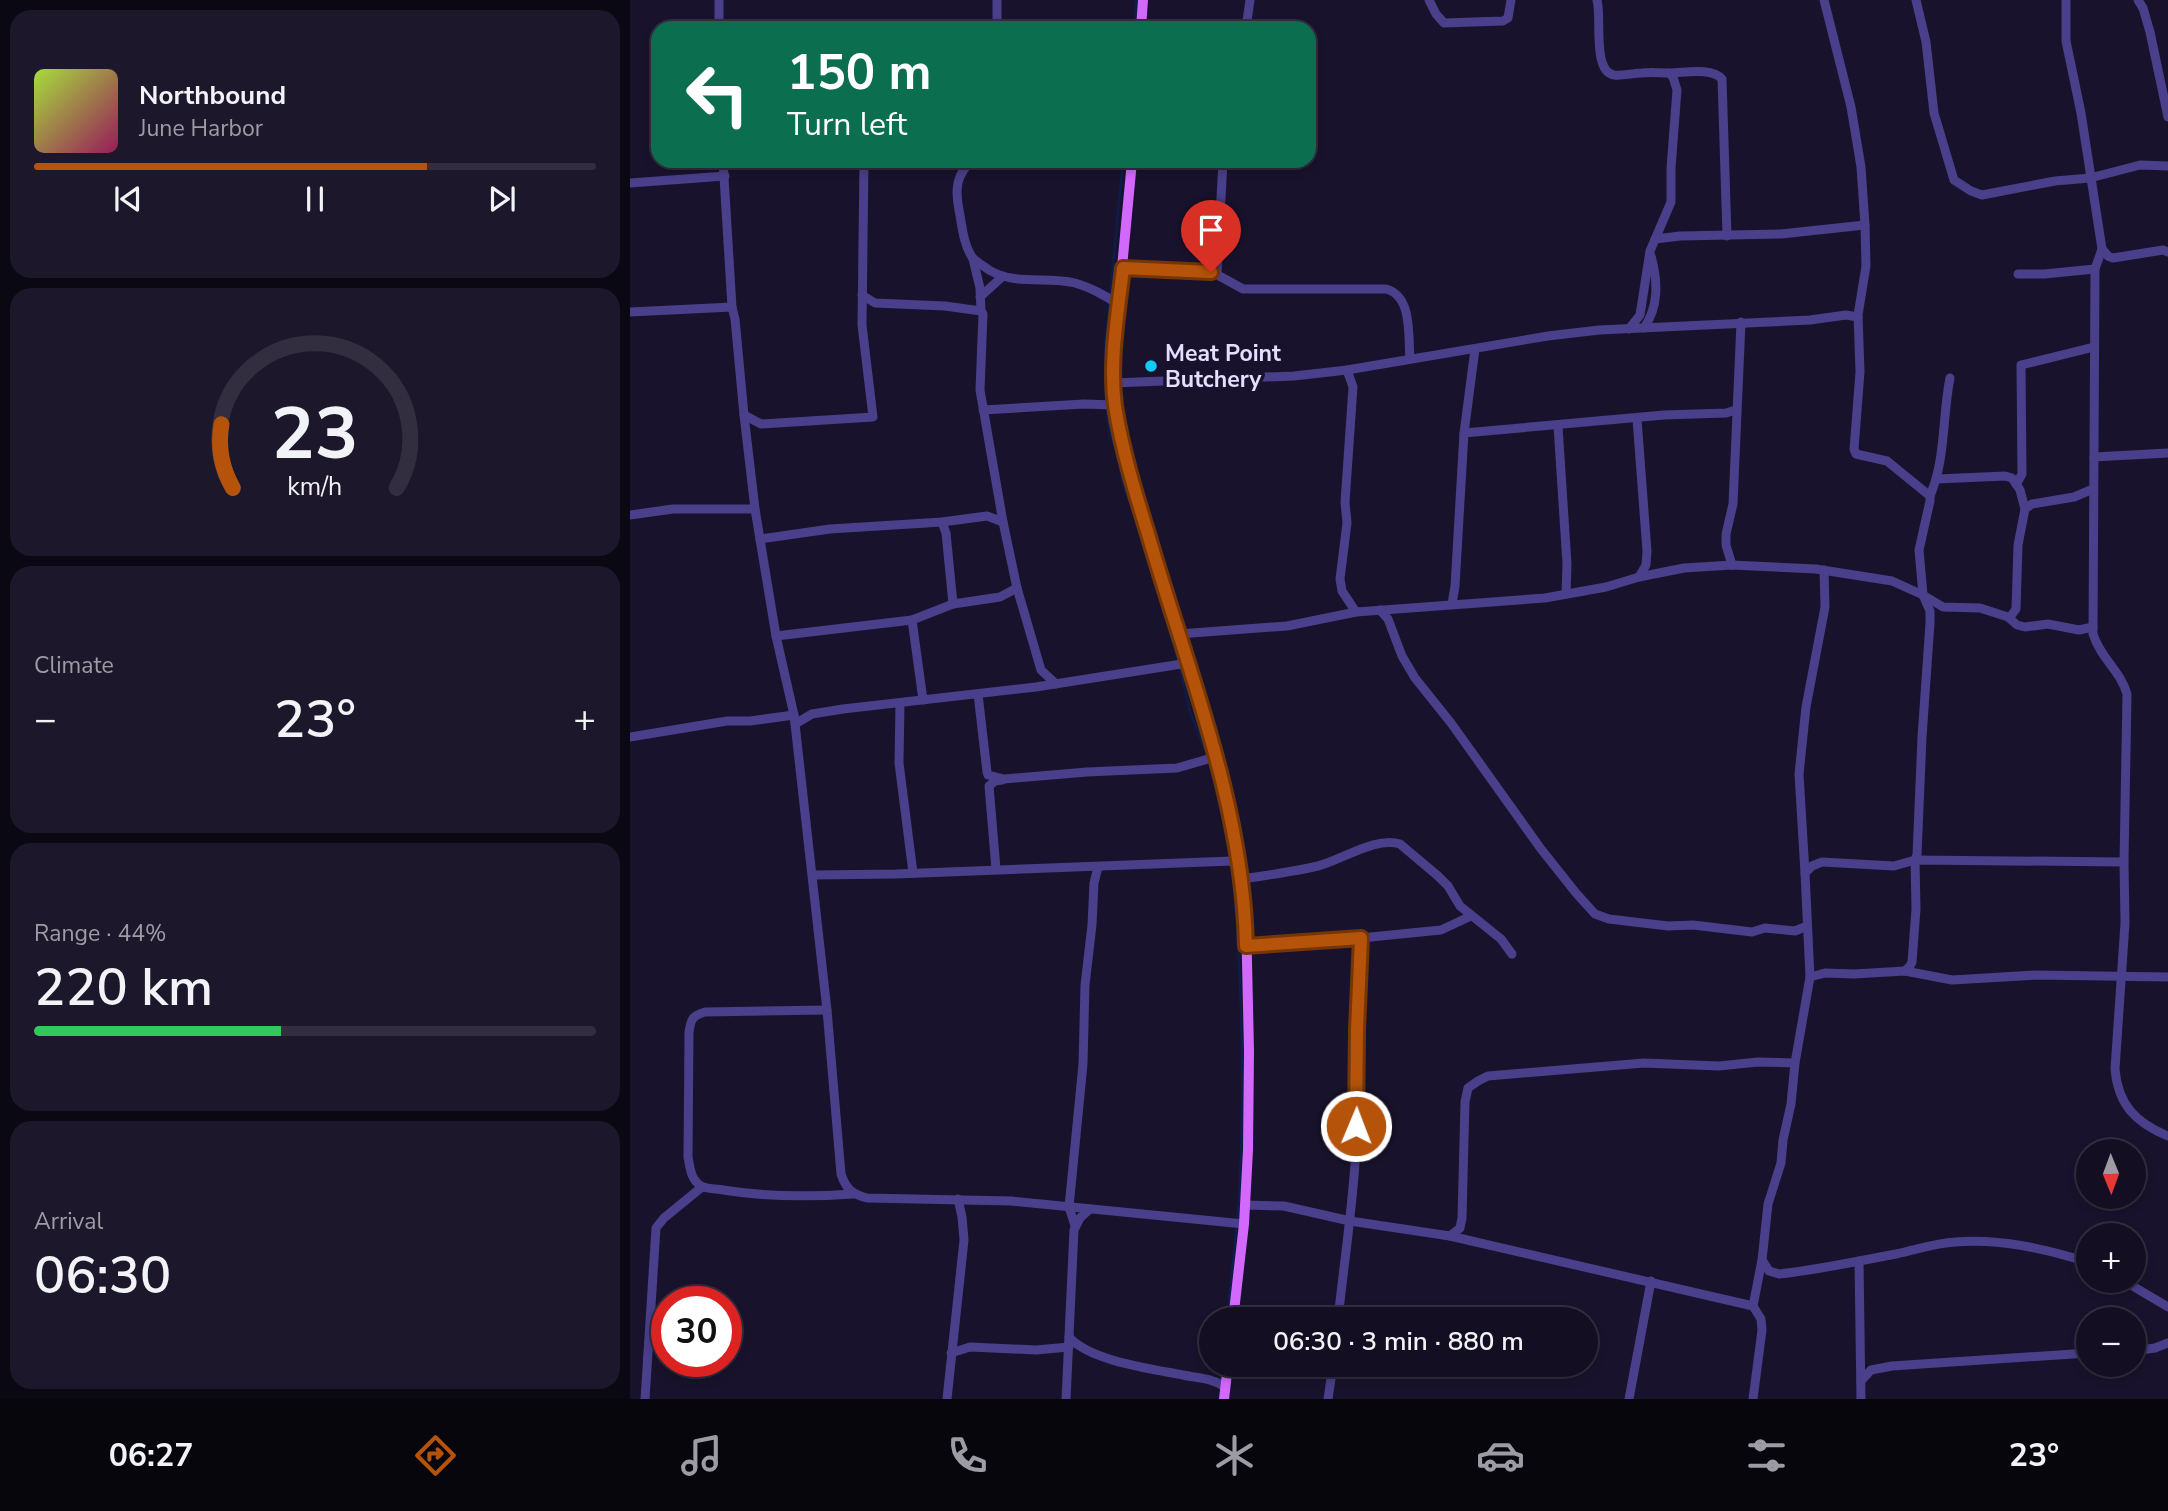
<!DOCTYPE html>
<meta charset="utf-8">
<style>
body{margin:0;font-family:"Nunito Sans",sans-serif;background:#1c172a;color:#f1f3f6;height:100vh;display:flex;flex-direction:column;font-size:26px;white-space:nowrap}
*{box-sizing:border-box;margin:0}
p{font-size:23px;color:#9d9ca5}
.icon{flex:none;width:38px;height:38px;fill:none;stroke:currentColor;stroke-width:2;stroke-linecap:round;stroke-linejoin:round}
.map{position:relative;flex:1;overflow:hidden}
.panel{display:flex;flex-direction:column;gap:10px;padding:10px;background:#0a0812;width:630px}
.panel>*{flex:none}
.banner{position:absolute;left:21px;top:21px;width:665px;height:147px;border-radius:21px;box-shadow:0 4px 10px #0003,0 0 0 2px #322e3f;background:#0b6e4f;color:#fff;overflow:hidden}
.needle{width:46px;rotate:179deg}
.buttons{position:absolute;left:1446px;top:1139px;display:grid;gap:14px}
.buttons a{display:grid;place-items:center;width:70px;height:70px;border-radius:50%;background:#130e21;box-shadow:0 4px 10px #0003,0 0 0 2px #322e3f;font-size:35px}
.speed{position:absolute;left:21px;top:1286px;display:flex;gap:14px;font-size:35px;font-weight:700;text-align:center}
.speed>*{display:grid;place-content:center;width:91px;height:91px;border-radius:50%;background:#130e21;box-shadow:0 4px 10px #0003,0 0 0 2px #322e3f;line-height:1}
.speed .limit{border:10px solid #d22;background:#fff;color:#111}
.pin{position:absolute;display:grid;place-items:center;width:60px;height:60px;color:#fff;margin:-72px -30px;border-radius:50% 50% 50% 0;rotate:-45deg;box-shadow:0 0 7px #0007}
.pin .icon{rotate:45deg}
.me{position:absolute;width:77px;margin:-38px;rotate:1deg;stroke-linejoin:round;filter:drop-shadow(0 0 5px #0008)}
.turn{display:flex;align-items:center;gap:24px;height:147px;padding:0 21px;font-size:32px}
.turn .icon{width:91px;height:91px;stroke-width:2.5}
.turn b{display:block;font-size:49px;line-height:60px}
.big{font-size:52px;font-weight:600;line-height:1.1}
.panel .tile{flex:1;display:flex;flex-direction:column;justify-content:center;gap:10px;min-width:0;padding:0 24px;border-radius:21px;background:#1c172a}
.panel .dial{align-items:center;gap:0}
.dial svg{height:182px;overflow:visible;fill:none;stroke:#322e3f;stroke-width:7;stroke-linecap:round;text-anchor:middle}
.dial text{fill:#f1f3f6;stroke:none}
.song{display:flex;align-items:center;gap:21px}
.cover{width:84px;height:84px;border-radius:10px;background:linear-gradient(135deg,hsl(80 70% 55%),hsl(330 70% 35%))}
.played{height:7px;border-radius:4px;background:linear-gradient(90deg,#b45309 70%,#322e3f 70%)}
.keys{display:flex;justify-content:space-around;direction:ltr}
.heat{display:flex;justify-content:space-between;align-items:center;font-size:38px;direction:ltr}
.charge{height:10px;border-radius:5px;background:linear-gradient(90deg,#34c759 44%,#322e3f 0)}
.trip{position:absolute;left:569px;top:1307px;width:399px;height:70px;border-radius:35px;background:#130e21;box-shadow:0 4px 10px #0003,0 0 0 2px #322e3f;font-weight:600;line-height:70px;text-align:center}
.tabs{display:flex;height:112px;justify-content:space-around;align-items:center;background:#08060d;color:#9d9ca5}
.tabs .icon{width:49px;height:49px}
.tabs .active{color:#b45309}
.tabs b{font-size:32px;color:#f1f3f6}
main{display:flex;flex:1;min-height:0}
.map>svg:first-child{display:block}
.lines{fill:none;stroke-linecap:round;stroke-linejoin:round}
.stream{stroke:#0d1d4b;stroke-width:2.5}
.minor{stroke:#493f8a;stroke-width:9}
.major{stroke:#d368fc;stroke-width:10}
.route-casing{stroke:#753606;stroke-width:18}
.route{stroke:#b45309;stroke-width:12}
.poi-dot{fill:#0fcbfa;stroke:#19122c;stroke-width:2.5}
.labels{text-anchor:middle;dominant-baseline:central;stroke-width:7;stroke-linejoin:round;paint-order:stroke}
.poi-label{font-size:23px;font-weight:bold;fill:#e5defe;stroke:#19122c;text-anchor:start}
</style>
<main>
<section class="panel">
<div class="tile">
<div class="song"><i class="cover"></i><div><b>Northbound</b><p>June Harbor</p></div></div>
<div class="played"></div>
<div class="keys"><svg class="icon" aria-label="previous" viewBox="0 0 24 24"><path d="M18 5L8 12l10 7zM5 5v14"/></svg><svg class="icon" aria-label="pause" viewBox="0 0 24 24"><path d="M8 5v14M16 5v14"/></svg><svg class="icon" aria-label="next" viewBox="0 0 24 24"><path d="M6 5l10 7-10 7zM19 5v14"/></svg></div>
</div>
<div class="tile dial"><svg viewBox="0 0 100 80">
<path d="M14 69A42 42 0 1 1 86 69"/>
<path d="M14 69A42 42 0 0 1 9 41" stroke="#b45309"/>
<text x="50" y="56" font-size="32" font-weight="700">23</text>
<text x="50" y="72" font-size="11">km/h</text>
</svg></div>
<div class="tile"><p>Climate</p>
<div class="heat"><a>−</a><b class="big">23°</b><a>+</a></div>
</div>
<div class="tile"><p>Range · 44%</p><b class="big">220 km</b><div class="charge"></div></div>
<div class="tile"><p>Arrival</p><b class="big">06:30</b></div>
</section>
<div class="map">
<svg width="1538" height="1399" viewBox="0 0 1538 1399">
<rect width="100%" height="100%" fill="#19122c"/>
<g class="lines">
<g class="stream">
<polyline points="505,28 506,0"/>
<polyline points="480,297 493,161"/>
<polyline points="476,401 475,345 480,303"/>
<polyline points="477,408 479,430 486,451 494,488 503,510 517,553 547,657 560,712 583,770"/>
<path d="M597,1320C601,1279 606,1238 609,1198C616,1075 611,952 599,830"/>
<polyline points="591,1378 592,1365"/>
</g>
<g class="minor">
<polyline points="799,0 806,14 814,23 873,21 878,18 881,0"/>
<path d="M967,0C972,17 962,72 984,75C993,76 1003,73 1012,73C1021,72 1030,73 1039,73L1043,77L1047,90L1041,168V202L1020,251L1010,315L999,329"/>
<path d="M1194,0L1221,107L1231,167L1235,225L1236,266L1228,315L1230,372L1224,449L1226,454L1257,461L1300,496V501L1289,550L1293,595L1300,611V623L1292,737L1287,855L1285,860L1264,866L1192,862L1182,866L1175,873L1180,977L1165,1063L1161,1104L1153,1140L1151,1163L1138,1204L1132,1260L1139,1271L1149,1274C1188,1270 1228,1261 1266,1254C1286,1250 1305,1243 1325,1242C1370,1238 1415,1249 1458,1262"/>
<polyline points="1286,0 1296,42 1304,113 1324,180 1341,191 1352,195 1425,181 1460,178 1510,165 1538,166"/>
<path d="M1436,0V41L1451,113L1472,249L1465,269L1463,634C1471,659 1490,670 1497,694L1494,862L1495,923L1485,1069C1488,1105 1506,1123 1538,1136"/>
<polyline points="1508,0 1513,8 1520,32 1538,117"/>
<polyline points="89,28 89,0"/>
<polyline points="367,28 367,0"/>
<polyline points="616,28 620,0"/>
<path d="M1039,73C1055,73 1081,67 1092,79L1097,236"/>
<path d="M93,161L102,307L105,319L114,415L125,509L146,636L164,715L197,1010L211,1174C216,1189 222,1194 237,1198L381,1201L614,1224"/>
<path d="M342,161C326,174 325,190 329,210C332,225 333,243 342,257C346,262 354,266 359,270C386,286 416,276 445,283C459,287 477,296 489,305"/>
<polyline points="0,183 95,176"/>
<polyline points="1025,239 1050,236 1151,234 1235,225"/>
<polyline points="1472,249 1478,256 1483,258 1533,250 1538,252"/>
<polyline points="343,259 350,288 351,311"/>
<path d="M493,268L584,273L613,289H756C783,296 778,337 780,359"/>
<polyline points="587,272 593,161"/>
<polyline points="1388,274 1414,274 1465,269"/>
<polyline points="232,295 245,303 315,306 351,311 353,314 350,390 373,522 387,588 411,670 426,684"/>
<polyline points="350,297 373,276"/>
<polyline points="0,312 102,307"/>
<path d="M1014,328C1029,306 1028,282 1021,256"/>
<polyline points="717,370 723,387 715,502 717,523 710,579 712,591 726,612"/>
<polyline points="483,383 664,376 717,370 918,336 969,330 1180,320 1216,315 1228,317"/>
<polyline points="353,410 454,404 485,405"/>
<polyline points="114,415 131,424 243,417 232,325 234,161"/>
<polyline points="1007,419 1017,551 1016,565 1009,577"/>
<polyline points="928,426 937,564 936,594"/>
<polyline points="834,433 1034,415 1096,413 1106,410"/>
<polyline points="1464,457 1538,453"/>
<polyline points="1307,479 1375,476 1382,478 1390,490 1395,509"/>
<polyline points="1387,483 1392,474 1391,365 1464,347"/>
<path d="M1300,496C1316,458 1312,418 1320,378"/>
<polyline points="0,515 43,509 125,509"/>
<polyline points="312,522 316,533 323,604"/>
<polyline points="130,539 200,529 312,522 357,516 373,522"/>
<polyline points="1102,565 1096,545 1096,534 1103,504 1111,322"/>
<polyline points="822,604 825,586 834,433 845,349"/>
<polyline points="750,610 758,619 772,656 785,678 821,723 911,849 946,893 965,914 979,919 1038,926 1063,925 1122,932 1135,928 1165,931 1177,926"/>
<polyline points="1378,617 1387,625 1395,627 1418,624 1449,630 1463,627"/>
<polyline points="282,620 293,700"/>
<polyline points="549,634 657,626 726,612 915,598 976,587 1009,577 1054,568 1102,565 1186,569 1262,581 1293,595 1313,607 1350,608 1378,617 1381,616 1386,609 1388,545 1395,509 1402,504 1444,497 1463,489"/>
<polyline points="146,636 282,620 323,604 370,597 387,588"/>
<polyline points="348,694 357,772 358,775 374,779 457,772 547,768 585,757"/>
<polyline points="270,703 269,763 283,873"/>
<polyline points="165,724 182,714 213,709 406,687 558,663"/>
<polyline points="0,737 97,721 120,721 164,715"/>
<polyline points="366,869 359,786 365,781 372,780"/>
<polyline points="1175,873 1169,774 1176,707 1195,607 1194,570"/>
<polyline points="183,875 266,874 602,861 610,862"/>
<path d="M612,879C637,875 663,872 688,866C712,860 746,836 770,844L808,876L818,886L830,906L871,939L882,954"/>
<polyline points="616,946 731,938 811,930 841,916"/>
<polyline points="1275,971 1280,966 1282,962 1286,909 1285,860 1494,862"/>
<polyline points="1180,977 1195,973 1224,974 1275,971 1322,980 1406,975 1538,977"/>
<path d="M197,1010L75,1012C62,1016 61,1019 59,1032L58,1157C60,1168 61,1180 71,1186C77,1189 86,1189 93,1190C136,1197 180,1197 223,1194"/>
<polyline points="615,1205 654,1206 720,1221 820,1236 830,1228 832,1218 835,1102 838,1088 848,1081 858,1076 1014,1063 1089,1066 1128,1062 1165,1063"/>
<polyline points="445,1226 439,1207 453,1064 455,985 462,925 464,883 468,867"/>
<polyline points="820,1236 1123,1306 1131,1319 1132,1330 1123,1399"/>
<polyline points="1229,1261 1231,1399"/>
<polyline points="1494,1281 1538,1307"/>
<polyline points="1123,1306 1132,1260"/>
<path d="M708,1320C714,1262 723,1206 726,1148C728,1078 726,1008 731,938"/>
<path d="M439,1337C460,1361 522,1369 553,1375C566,1378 583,1378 595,1387"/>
<polyline points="1503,1351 1525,1348 1538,1343"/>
<polyline points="321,1353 340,1347 406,1350 439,1347"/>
<polyline points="1231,1381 1241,1370 1262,1366 1458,1353"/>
<polyline points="15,1399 26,1228 34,1218 72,1187"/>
<polyline points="317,1399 334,1240 332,1217 328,1199"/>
<polyline points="436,1399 444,1230 450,1218 460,1209"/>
<polyline points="698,1399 703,1365"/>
<polyline points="999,1399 1021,1281"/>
</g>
<g class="major">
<polyline points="511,28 513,0"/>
<polyline points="502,161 485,342 483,383 485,405 498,469 581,741 606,840 612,879 616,917 619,1051 618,1150 614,1224 603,1320"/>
<polyline points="594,1399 598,1365"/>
</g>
</g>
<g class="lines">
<defs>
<path id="route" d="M581,272L493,268C488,313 479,361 485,406C492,450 505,492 518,534C557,669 613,803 616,946L731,938L727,1030L726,1126"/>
</defs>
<use href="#route" class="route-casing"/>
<use href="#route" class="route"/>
</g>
<circle class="poi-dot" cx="521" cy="366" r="7"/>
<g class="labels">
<g class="poi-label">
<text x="535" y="353">Meat Point<tspan x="535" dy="26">Butchery</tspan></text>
</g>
</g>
</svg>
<div class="buttons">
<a><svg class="needle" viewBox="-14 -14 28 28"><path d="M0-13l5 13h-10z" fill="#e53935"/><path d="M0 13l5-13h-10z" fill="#9d9ca5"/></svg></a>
<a>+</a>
<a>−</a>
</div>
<div class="speed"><div class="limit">30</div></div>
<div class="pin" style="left:581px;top:272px;background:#d93025"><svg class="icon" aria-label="arrive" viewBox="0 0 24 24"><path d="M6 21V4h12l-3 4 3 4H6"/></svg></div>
<svg class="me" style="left:726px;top:1126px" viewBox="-20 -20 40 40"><circle r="17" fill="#b45309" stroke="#fff" stroke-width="3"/><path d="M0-11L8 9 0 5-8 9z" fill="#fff"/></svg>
<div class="trip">06:30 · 3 min · 880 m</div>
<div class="banner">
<div class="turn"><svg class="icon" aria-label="left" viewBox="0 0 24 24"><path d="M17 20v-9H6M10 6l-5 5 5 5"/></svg><div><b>150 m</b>Turn left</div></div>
</div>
</div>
</main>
<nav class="tabs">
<b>06:27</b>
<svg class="icon active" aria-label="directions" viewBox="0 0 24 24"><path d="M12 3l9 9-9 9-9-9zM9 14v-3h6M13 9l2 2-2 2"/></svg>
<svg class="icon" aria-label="music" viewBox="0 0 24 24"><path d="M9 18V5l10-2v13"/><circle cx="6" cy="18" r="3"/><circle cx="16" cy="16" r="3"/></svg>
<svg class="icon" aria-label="phone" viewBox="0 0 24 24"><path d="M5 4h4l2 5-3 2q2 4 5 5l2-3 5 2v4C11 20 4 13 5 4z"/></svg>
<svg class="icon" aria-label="climate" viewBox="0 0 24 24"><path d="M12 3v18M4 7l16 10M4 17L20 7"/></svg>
<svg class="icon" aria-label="car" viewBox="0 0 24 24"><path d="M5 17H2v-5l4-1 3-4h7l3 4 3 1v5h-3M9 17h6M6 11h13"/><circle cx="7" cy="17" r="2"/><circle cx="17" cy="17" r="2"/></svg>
<svg class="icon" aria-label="filters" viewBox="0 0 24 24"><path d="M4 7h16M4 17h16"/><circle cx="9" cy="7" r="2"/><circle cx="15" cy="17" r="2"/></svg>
<b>23°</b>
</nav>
